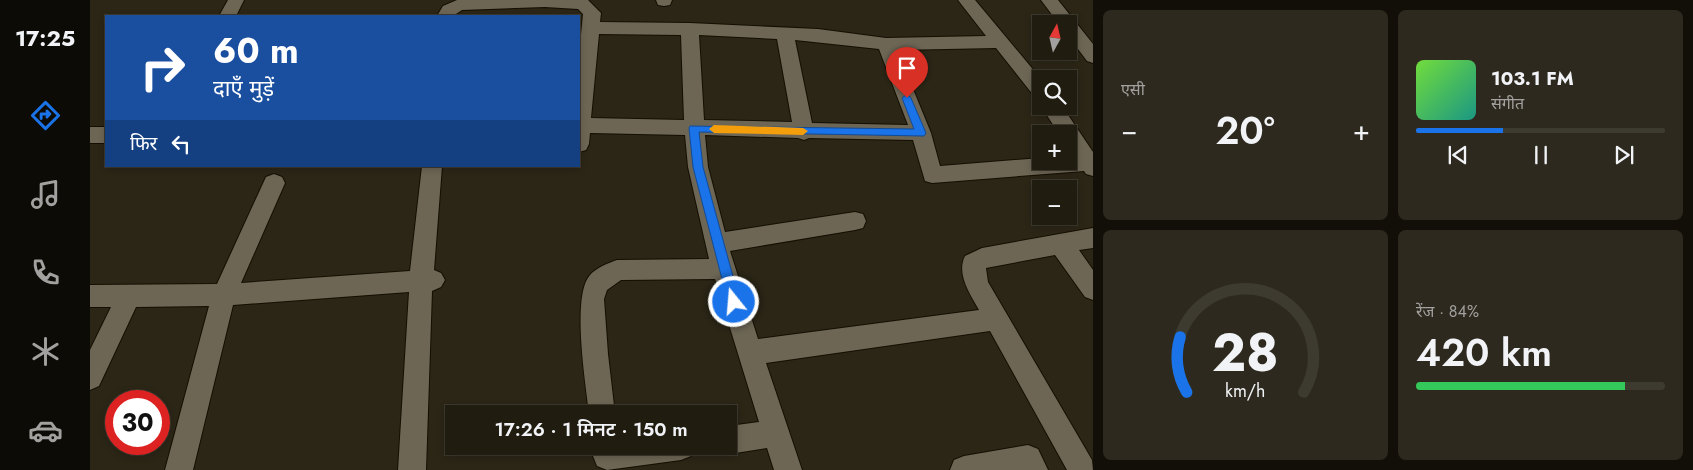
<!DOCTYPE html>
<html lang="hi">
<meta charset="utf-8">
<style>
body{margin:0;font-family:Jost,"Noto Sans Devanagari",sans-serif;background:#2d291e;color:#f1f3f6;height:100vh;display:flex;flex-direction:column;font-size:19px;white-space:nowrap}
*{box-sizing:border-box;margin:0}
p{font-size:16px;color:#a2a19f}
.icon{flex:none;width:28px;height:28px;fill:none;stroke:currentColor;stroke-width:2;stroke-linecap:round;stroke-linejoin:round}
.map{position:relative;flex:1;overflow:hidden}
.sheet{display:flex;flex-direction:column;gap:10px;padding:10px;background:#120f09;width:600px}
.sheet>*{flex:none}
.hud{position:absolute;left:15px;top:15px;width:475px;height:152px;border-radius:0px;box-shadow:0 2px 8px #0003,0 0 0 1px #3d3a30;background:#1a4fa0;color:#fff;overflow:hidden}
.needle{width:32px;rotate:8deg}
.tools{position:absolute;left:942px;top:15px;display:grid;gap:10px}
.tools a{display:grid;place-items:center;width:45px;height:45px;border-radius:0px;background:#201c10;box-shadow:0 2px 8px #0003,0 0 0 1px #3d3a30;font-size:25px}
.speed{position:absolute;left:15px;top:390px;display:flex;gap:10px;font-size:25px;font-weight:700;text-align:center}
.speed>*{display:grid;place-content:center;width:65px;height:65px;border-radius:50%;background:#201c10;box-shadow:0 2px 8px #0003,0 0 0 1px #3d3a30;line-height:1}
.speed .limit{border:8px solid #d22;background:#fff;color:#111}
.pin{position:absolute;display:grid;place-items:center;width:42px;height:42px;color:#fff;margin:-51px -21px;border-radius:50% 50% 50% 0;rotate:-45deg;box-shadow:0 0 5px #0007}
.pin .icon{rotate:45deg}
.me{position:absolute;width:55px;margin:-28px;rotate:343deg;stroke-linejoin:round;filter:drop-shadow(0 0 4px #0008)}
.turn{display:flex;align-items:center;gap:18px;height:105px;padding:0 25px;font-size:22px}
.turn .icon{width:65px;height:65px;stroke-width:2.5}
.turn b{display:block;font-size:35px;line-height:42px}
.then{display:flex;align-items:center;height:48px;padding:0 25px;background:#0003;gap:10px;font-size:19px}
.big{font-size:38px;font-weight:600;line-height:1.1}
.sheet .card{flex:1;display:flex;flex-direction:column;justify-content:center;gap:8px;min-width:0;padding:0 18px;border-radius:8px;background:#2d291e}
.sheet .dial{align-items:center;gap:0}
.dial svg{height:130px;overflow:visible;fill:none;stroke:#3d3a30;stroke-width:7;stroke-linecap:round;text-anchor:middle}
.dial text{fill:#f1f3f6;stroke:none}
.song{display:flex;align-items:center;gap:15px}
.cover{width:60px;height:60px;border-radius:8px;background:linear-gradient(135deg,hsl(100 70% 55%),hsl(170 70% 35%))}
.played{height:5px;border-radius:2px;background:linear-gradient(90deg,#1a73e8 35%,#3d3a30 35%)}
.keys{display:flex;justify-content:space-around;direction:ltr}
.heat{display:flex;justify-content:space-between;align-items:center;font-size:28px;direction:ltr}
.charge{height:8px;border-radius:4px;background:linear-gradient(90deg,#34c759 84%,#3d3a30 0)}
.sheet .tiles{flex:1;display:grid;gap:10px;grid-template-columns:repeat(2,1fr)}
.trip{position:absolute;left:355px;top:405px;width:292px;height:50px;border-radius:0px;background:#201c10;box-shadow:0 2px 8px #0003,0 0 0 1px #3d3a30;font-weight:600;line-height:50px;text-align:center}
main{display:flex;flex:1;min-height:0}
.tabs{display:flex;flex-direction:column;width:90px;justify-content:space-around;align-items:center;background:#0d0b06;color:#a2a19f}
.tabs .icon{width:35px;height:35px}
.tabs .selected{color:#1a73e8}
.tabs b{font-size:22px;color:#f1f3f6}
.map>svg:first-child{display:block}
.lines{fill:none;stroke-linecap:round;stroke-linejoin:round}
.street-casing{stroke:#140f02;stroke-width:2}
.street{fill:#6d6655;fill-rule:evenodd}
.route{fill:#1a73e8;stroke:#114b97}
.slow{fill:#f59e0b}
</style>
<main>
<nav class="tabs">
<b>17:25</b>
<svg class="icon selected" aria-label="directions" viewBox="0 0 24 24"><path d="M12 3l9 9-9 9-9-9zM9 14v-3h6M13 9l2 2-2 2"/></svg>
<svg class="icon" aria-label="music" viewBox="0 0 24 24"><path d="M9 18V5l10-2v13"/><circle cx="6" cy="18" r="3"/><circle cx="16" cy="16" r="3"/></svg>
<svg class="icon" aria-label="phone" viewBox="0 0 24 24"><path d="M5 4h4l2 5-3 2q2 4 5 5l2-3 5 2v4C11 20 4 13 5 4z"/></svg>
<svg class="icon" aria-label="climate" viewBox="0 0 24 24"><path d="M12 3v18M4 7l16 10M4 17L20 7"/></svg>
<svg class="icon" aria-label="car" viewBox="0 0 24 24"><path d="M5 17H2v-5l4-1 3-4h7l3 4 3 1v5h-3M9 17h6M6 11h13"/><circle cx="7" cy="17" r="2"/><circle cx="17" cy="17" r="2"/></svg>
</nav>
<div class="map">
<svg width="1003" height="470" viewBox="0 0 1003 470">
<rect width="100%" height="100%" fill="#2b2616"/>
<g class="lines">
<defs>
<g id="street">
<polygon points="138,0 154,0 146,16 129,16"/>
<path d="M367,0H498L511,13L510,22L600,23L728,29L796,38L896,36L868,0H885L951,79V98L944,96L906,48L807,50L841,133L850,166L951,158V161H979V156L983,155L979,148V134H969L951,106H972L1003,152V176L996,174L994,171L842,183L835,181L823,140L719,138L714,140L708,138L615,135L618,167L635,232L765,212L773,214L776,221L773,228L765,230L640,251L668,339L889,310C880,294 866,274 875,256L892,248L1003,228V248L989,250L1003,270V300L995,297L965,255L896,268L898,282L1002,460L1003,470H977L900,331L676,363L712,470H684L677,448L639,454L629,450L628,446H639V426L669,422L625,279L531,280L517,290L514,299L518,354L525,414H499C496,385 481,296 500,275C506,268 518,263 527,260L619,259L598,167L595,135L500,133L499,144L496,150L489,152V55L493,14L488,9L455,7L372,10L363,16H347L353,6ZM509,34L591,35L594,120L501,118ZM609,35L687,39L702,122L614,120ZM705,40L789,49L818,125L722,123Z"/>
<polygon points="566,0 582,0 580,5 574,6 568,5"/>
<polygon points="951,0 968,0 1003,44 1003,63 997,61 979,37 979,24 969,24"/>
<rect x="0" y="127" width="16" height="16"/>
<polygon points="332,166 352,166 344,270 351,273 355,280 351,287 342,291 336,470 308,470 319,292 143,305 103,470 75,470 119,306 46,307 9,386 0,390 0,350 21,307 0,307 0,285 127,284 176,177 184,174 192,177 195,183 151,283 320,271"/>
<polygon points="938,445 948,449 958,470 860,470 864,460 874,456"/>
<polygon points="507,446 605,446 601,456 591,460 517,470 507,466 503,456"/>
</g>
</defs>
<use href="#street" class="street-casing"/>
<use href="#street" class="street"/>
</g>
<polygon class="route" points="817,94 821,98 836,133 834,136 609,132 613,167 650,302 648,306 644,308 639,306 603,167 599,128 600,126 824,129 812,98"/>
<polygon class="slow" points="624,125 713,128 718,131 713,135 624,133 619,129"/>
</svg>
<div class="tools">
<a><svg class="needle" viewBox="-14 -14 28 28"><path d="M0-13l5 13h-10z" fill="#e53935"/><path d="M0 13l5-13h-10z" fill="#a2a19f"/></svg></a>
<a><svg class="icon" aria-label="search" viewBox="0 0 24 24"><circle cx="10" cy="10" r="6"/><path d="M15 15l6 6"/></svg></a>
<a>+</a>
<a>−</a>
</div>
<div class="speed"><div class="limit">30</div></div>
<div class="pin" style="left:817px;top:98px;background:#d93025"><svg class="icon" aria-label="arrive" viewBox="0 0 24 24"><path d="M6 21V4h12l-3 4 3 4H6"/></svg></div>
<svg class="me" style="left:644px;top:302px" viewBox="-20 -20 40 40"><circle r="17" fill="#1a73e8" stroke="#fff" stroke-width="3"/><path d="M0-11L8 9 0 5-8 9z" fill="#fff"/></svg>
<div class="trip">17:26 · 1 मिनट · 150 m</div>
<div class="hud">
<div class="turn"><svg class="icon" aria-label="right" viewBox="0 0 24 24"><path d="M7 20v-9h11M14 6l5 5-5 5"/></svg><div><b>60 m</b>दाएँ मुड़ें</div></div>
<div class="then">फिर<svg class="icon" aria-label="left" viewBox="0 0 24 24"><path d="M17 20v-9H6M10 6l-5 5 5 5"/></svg></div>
</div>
</div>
<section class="sheet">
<div class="tiles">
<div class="card"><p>एसी</p>
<div class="heat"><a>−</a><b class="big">20°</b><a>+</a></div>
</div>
<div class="card">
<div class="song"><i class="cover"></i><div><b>103.1 FM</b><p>संगीत</p></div></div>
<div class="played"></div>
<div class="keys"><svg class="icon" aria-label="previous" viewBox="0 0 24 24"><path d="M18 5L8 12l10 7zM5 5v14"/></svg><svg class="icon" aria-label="pause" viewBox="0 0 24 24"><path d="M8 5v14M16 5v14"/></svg><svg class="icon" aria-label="next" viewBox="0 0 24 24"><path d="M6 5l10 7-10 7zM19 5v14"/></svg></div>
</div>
<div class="card dial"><svg viewBox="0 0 100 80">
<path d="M14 69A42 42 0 1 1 86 69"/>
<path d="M14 69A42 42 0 0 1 10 35" stroke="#1a73e8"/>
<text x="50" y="56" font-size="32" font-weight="700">28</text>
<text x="50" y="72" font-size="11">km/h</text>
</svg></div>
<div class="card"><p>रेंज · 84%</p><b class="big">420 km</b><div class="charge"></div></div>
</div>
</section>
</main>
